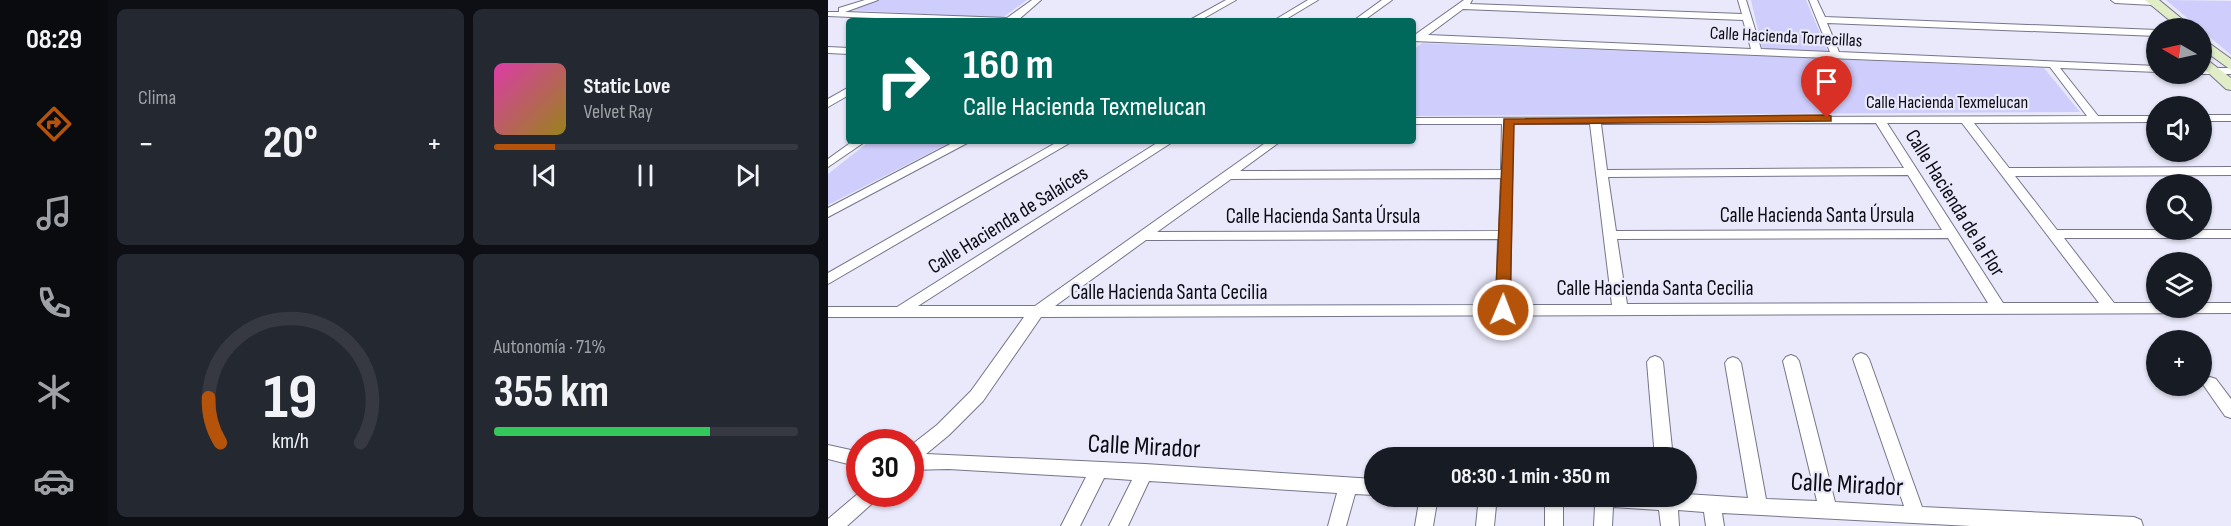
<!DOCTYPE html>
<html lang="es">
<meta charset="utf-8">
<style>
body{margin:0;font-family:"Sofia Sans Condensed",sans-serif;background:#242831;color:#f1f3f6;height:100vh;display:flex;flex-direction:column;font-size:22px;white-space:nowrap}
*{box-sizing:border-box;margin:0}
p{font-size:20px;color:#9ea1a6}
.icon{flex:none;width:33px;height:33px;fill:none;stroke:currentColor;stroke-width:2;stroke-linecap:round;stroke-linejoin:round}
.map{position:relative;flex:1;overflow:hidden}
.panel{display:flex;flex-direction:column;gap:9px;padding:9px;background:#0d0f14;width:720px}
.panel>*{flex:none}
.hud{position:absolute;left:18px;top:18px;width:570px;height:126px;border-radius:6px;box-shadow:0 2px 4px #0004;background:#00695c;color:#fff;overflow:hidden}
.needle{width:39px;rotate:279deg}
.controls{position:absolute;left:1318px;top:18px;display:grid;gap:12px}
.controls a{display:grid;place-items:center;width:66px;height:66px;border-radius:50%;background:#171b24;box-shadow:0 2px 4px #0004;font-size:30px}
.speed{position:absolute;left:18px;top:429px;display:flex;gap:12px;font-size:30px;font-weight:700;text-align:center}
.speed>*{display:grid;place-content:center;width:78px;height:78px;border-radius:50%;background:#171b24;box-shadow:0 2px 4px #0004;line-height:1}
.speed .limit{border:9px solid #d22;background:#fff;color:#111}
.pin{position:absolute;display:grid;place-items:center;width:51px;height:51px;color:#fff;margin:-62px -26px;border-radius:50% 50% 50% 0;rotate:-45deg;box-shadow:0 0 6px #0007}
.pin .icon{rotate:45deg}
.me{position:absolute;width:66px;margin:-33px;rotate:1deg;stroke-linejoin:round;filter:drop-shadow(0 0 4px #0008)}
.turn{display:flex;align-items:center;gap:21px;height:126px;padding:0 18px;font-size:27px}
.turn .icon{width:78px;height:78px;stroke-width:2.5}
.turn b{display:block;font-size:42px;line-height:51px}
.big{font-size:45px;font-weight:700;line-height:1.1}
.panel .widget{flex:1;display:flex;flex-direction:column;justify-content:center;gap:9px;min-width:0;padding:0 21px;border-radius:9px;background:#242831}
.panel .dial{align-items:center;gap:0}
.dial svg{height:156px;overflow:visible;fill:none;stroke:#363941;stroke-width:7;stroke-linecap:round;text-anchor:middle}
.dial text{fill:#f1f3f6;stroke:none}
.song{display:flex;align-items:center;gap:18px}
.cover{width:72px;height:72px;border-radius:9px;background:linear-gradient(135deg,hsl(320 70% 55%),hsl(50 70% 35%))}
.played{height:6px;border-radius:3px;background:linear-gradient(90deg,#b45309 20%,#363941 20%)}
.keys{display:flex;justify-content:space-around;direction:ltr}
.heat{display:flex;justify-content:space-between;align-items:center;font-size:33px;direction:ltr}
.charge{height:9px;border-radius:4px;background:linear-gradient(90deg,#34c759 71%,#363941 0)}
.panel .tiles{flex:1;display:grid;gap:9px;grid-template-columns:repeat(2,1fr)}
.trip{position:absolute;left:536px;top:447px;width:333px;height:60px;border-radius:30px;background:#171b24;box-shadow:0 2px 4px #0004;font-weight:700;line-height:60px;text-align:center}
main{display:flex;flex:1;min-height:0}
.dock{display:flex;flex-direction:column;width:108px;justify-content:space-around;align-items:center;background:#090b0e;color:#9ea1a6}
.dock .icon{width:42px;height:42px}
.dock .selected{color:#b45309}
.dock b{font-size:27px;color:#f1f3f6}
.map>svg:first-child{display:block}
.green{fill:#cfcdfb}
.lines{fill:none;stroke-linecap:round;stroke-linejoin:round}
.minor-casing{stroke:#76758a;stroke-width:2}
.secondary-casing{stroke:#76758a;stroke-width:2}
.minor{fill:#fff;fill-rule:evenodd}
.secondary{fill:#e0edc7;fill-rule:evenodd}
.route{fill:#b45309;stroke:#753606;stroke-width:1.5}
.labels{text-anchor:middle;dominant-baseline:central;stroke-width:4.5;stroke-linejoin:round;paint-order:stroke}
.far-street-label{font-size:18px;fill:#0d0c14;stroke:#e9e9fb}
.street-label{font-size:21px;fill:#0d0c14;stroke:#e9e9fb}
.near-street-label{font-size:26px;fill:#0d0c14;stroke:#e9e9fb}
</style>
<main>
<nav class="dock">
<b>08:29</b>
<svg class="icon selected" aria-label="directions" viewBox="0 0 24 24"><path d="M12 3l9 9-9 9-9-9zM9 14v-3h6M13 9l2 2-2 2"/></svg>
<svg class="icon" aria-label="music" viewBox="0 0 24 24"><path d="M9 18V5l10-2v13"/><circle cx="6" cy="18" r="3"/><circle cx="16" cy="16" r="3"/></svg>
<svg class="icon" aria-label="phone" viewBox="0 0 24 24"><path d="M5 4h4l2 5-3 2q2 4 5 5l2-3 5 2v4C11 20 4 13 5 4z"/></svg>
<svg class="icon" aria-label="climate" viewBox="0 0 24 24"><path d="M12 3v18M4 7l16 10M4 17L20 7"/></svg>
<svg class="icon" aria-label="car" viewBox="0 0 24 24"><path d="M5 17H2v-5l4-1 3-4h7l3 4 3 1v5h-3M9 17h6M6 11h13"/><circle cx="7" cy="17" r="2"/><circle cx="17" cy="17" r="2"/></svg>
</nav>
<section class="panel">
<div class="tiles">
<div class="widget"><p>Clima</p>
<div class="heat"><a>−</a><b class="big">20°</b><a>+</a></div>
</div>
<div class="widget">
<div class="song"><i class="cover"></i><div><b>Static Love</b><p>Velvet Ray</p></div></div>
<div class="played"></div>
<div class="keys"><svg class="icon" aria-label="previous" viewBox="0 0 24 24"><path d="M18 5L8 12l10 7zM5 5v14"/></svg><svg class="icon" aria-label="pause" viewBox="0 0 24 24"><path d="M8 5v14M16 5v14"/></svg><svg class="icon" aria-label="next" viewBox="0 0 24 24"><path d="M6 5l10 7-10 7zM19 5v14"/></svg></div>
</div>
<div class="widget dial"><svg viewBox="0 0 100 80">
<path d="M14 69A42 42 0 1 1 86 69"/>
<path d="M14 69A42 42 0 0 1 8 46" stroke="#b45309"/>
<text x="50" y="56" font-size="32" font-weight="700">19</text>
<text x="50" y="72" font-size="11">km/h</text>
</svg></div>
<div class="widget"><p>Autonomía · 71%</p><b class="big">355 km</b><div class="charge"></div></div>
</div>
</section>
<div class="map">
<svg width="1403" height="526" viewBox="0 0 1403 526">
<rect width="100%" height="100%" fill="#e9e9fb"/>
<g class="green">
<polygon points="51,0 199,0 174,18 18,10"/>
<polygon points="923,0 978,0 1003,59 1216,68 1252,112 585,116 585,50 594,43 936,56"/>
<polygon points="1338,0 1403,1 1403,55"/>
<polygon points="42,141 125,141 0,205 0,174"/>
</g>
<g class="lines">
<defs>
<g id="minor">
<polygon points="37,0 50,0 17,12 179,18 204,0 213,0 189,21 116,21 0,16 0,12 11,12 11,8"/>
<polygon points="398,0 408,0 371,21 360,21"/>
<polygon points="480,0 490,0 455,21 445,21"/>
<polygon points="554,0 564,0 535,21 525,21"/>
<path d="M636,0H644L642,4L914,14L910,0H918L933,49L1002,52L981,0H989L997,17L1329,30V36L999,23L1011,52L1329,66V72L1232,68L1270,116H1329V122L1146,123L1181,168L1403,167V175L1187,176L1229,230H1403V238H1236L1286,303H1329V308H1374V303H1403V313L213,317L155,401L121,435L98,454L317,464L546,479V495L527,494L518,526H500L509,493L321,481L300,526H281L304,480L276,478L252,526H233L258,477L120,469L82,470V446L109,425L143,391L196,317H0V307H69L332,141H346L90,306H207L440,141H453L412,171L673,170L674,124H585V118L1259,116L1222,67L585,41V34H588ZM635,9L915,20L923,49L600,35ZM1048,123L1076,168L779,170L773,124ZM1059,123H1134L1271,303H1175ZM685,124H762L784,305H682ZM1080,175L1114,230L788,231L780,177ZM673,178L671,231L329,232L403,179ZM1120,238L1160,303L799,304L789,239ZM670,239L668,305L227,306L318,240Z"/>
<polygon points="1283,0 1327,0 1329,2 1325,5 1287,3"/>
<polygon points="0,47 21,48 21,54 0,53"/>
<polygon points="1374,68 1403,68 1403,74 1372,74 1374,74"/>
<polygon points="21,87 21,95 0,107 0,99"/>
<rect x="1374" y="115" width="29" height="6"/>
<polygon points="25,141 38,141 0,167 0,159"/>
<polygon points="128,141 143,141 0,217 0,208"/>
<polygon points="231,141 245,141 0,284 0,273"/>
<polygon points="1033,353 1038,355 1041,359 1094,507 1306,517 1313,520 1315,526 1143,526 894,513 896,526 878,526 876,512 850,510 851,526 833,526 831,510 785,507 784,526 766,526 767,506 735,504 735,526 717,526 717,496 858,496 858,494 920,498 897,363 900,359 905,357 910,359 913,363 938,499 989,501 955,361 958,357 963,355 968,357 971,361 1007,502 1076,506 1025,359 1028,355"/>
<polygon points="827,356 832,358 835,362 845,458 827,458 819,362 822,358"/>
<polygon points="1382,377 1388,379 1403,399 1403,418 1397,416 1374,383 1376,379"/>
<polygon points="0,445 32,452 32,467 0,459"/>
<polygon points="32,492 51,494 48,500 19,526 0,526 0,519"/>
<polygon points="592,496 610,496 605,526 587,526"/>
<polygon points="651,496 669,496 666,526 648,526"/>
</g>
<g id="secondary">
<polygon points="1317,0 1331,0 1365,28 1351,28"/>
<polygon points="1374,38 1403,59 1403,70 1374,49"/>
<polygon points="1374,56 1403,78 1403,90 1398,89 1374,67"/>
</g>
</defs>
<use href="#minor" class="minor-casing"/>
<use href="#secondary" class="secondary-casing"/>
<use href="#minor" class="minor"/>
<use href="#secondary" class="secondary"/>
</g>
<polygon class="route" points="999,115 1003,116 1003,121 686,124 682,310 675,316 670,314 667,310 676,119"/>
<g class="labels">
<g class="far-street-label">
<text transform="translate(958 37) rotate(3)">Calle Hacienda Torrecillas</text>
<text x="1119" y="102">Calle Hacienda Texmelucan</text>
</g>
<g class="street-label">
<text transform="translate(1127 203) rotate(58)">Calle Hacienda de la Flor</text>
<text x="989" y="215">Calle Hacienda Santa Úrsula</text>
<text x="495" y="216">Calle Hacienda Santa Úrsula</text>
<text transform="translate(180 220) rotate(-32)">Calle Hacienda de Salaíces</text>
<text x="827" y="288">Calle Hacienda Santa Cecilia</text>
<text x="341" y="292">Calle Hacienda Santa Cecilia</text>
</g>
<g class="near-street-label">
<text transform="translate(316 447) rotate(3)">Calle Mirador</text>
<text transform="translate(1019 485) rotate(3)">Calle Mirador</text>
</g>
</g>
</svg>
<div class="controls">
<a><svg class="needle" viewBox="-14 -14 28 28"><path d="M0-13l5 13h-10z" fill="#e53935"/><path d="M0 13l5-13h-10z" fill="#9ea1a6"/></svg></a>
<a><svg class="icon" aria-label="sound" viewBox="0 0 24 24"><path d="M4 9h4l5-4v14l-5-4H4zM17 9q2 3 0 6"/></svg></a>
<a><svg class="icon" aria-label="search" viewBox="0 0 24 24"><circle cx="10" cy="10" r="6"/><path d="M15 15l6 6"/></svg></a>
<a><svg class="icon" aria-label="layers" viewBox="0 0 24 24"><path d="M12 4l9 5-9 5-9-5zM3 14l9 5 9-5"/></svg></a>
<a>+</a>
</div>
<div class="speed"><div class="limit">30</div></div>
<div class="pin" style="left:999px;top:118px;background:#d93025"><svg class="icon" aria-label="arrive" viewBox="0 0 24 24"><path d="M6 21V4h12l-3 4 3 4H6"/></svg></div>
<svg class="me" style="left:675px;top:310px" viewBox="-20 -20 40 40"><circle r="17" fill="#b45309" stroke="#fff" stroke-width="3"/><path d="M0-11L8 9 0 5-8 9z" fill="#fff"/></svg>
<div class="trip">08:30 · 1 min · 350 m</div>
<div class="hud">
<div class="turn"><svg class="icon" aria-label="right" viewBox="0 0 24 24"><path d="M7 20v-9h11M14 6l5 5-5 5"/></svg><div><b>160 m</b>Calle Hacienda Texmelucan</div></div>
</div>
</div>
</main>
